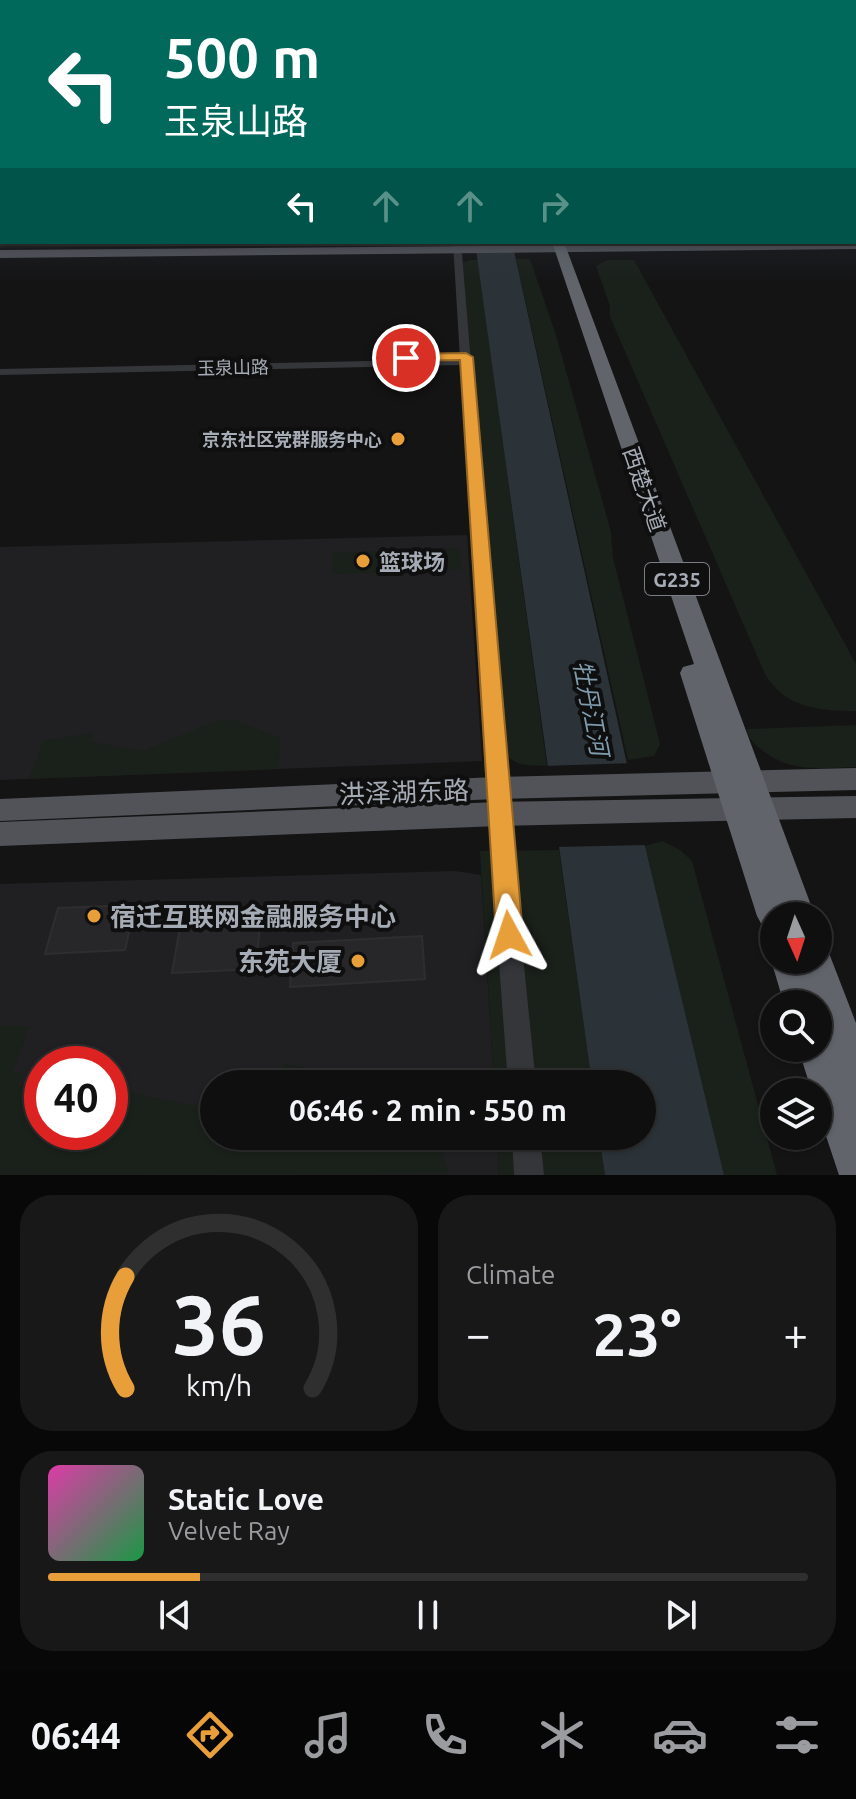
<!DOCTYPE html>
<meta charset="utf-8">
<style>
body{margin:0;font-family:Ubuntu,"Noto Sans SC",sans-serif;background:#181819;color:#f1f3f6;height:100vh;display:flex;flex-direction:column;font-size:30px;white-space:nowrap}
*{box-sizing:border-box;margin:0}
p{font-size:26px;color:#9b9c9f}
.icon{flex:none;width:44px;height:44px;fill:none;stroke:currentColor;stroke-width:2;stroke-linecap:round;stroke-linejoin:round}
.map{position:relative;height:1175px;overflow:hidden}
.details{display:flex;flex-direction:column;gap:20px;padding:20px;background:#080809;flex:1}
.details>*{flex:none}
.hud{position:absolute;left:0px;top:0px;width:856px;height:244px;box-shadow:0 2px 6px #0004,0 0 0 2px #2f2f30;background:#00695c;color:#fff;overflow:hidden}
.needle{width:52px;rotate:177deg}
.buttons{position:absolute;left:760px;top:902px;display:grid;gap:16px}
.buttons a{display:grid;place-items:center;width:72px;height:72px;border-radius:50%;background:#0f0f10;box-shadow:0 2px 6px #0004,0 0 0 2px #2f2f30;font-size:40px}
.speed{position:absolute;left:24px;top:1046px;display:flex;gap:16px;font-size:40px;font-weight:700;text-align:center}
.speed>*{display:grid;place-content:center;width:104px;height:104px;border-radius:50%;background:#0f0f10;box-shadow:0 2px 6px #0004,0 0 0 2px #2f2f30;line-height:1}
.speed .limit{border:12px solid #d22;background:#fff;color:#111}
.pin{position:absolute;display:grid;place-items:center;width:68px;height:68px;color:#fff;margin:-34px;border:4px solid #fff;border-radius:50%;box-shadow:0 2px 8px #0007}
.me{position:absolute;width:88px;margin:-44px;rotate:355deg;stroke-linejoin:round;filter:drop-shadow(0 0 6px #0008)}
.turn{display:flex;align-items:center;gap:28px;height:168px;padding:0 32px;font-size:36px}
.turn .icon{width:104px;height:104px;stroke-width:2.5}
.turn b{display:block;font-size:56px;line-height:68px}
.lanes{display:flex;align-items:center;height:76px;padding:0 32px;background:#0003;justify-content:center;gap:40px;direction:ltr}
.lanes .off{opacity:.35}
.big{font-size:60px;font-weight:600;line-height:1.1}
.details .widget{flex:1;display:flex;flex-direction:column;justify-content:center;gap:12px;min-width:0;padding:0 28px;border-radius:32px;background:#181819}
.details .dial{align-items:center;gap:0}
.dial svg{height:208px;overflow:visible;fill:none;stroke:#2f2f30;stroke-width:7;stroke-linecap:round;text-anchor:middle}
.dial text{fill:#f1f3f6;stroke:none}
.song{display:flex;align-items:center;gap:24px}
.cover{width:96px;height:96px;border-radius:12px;background:linear-gradient(135deg,hsl(320 70% 55%),hsl(140 70% 35%))}
.played{height:8px;border-radius:4px;background:linear-gradient(90deg,#e89f39 20%,#2f2f30 20%)}
.keys{display:flex;justify-content:space-around;direction:ltr}
.heat{display:flex;justify-content:space-between;align-items:center;font-size:44px;direction:ltr}
.details .tiles{flex:1;display:grid;gap:20px;grid-template-columns:1fr 1fr}
.widget:last-child{grid-column:span 2}
.trip{position:absolute;left:200px;top:1070px;width:456px;height:80px;border-radius:40px;background:#0f0f10;box-shadow:0 2px 6px #0004,0 0 0 2px #2f2f30;font-weight:600;line-height:80px;text-align:center}
.tabs{display:flex;height:128px;justify-content:space-around;align-items:center;background:#060606;color:#9b9c9f}
.tabs .icon{width:56px;height:56px}
.tabs .current{color:#e89f39}
.tabs b{font-size:36px;color:#f1f3f6}
.map>svg:first-child{display:block}
.built{fill:#202022;fill-rule:evenodd}
.green{fill:#1a201a}
.water{fill:#2b3338}
.pier{fill:#141415}
.building{fill:#272729;stroke:#2e2e31;stroke-width:2}
.lines{fill:none;stroke-linecap:round;stroke-linejoin:round}
.minor{fill:#35363a;fill-rule:evenodd}
.major{fill:#515359;fill-rule:evenodd}
.highway{fill:#61656b;fill-rule:evenodd}
.route{fill:#e89f39;stroke:#976725;stroke-width:2}
.poi-dot{fill:#e89f39;stroke:#0f0f10;stroke-width:3}
.labels{text-anchor:middle;dominant-baseline:central;stroke-width:8;stroke-linejoin:round;paint-order:stroke}
.far-street-label{font-size:18px;fill:#a6acb5;stroke:#0f0f10}
.far-poi-label{font-size:18px;font-weight:bold;fill:#a6acb5;stroke:#0f0f10;text-anchor:end}
.shield{fill:#0f0f10;stroke:#797d84;stroke-width:2}
.shield-label{font-size:20px;font-weight:bold;fill:#a6acb5}
.street-label{font-size:22px;fill:#a6acb5;stroke:#0f0f10}
.poi-label{font-size:22px;font-weight:bold;fill:#a6acb5;stroke:#0f0f10;text-anchor:start}
.water-label{font-size:24px;font-style:italic;fill:#7f9cae;stroke:#0f0f10}
.near-street-label{font-size:26px;fill:#a6acb5;stroke:#0f0f10}
.near-poi-label{font-size:26px;font-weight:bold;fill:#a6acb5;stroke:#0f0f10;text-anchor:start}
</style>
<div class="map">
<svg width="856" height="1175" viewBox="0 0 856 1175">
<rect width="100%" height="100%" fill="#141415"/>
<g class="built">
<polygon points="467,535 482,761 0,780 0,547"/>
<path d="M455,871L481,875L494,1084H214V1136H497L499,1175H0V884ZM42,1064H110V1132H42Z"/>
</g>
<g class="green">
<polygon points="2,173 2,242 452,244 0,248"/>
<polygon points="516,259 530,259 556,335 611,532 613,558 660,744 654,756 628,760"/>
<path d="M469,260H478L547,766C522,765 510,767 499,742L462,263Z"/>
<path d="M608,260H634L856,664V711C819,711 785,708 765,674L610,317V306L596,266Z"/>
<polygon points="459,548 462,569 332,574 332,553"/>
<polygon points="235,720 280,738 278,769 29,779 43,741 92,733 91,742 143,751 216,721"/>
<path d="M856,725V767C822,768 790,773 762,750C754,744 748,739 747,729Z"/>
<polygon points="662,841 680,850 692,861 777,1175 724,1175 645,846"/>
<polygon points="559,850 592,1084 494,1084 480,851"/>
<polygon points="0,1026 29,1026 13,1072 21,1072 18,1086 42,1087 42,1132 110,1132 110,1090 123,1091 214,1110 214,1136 431,1136 437,1141 449,1173 0,1175"/>
<polygon points="284,1064 318,1070 356,1084 274,1084"/>
<polygon points="497,1136 599,1136 605,1175 499,1175"/>
</g>
<polygon class="water" points="475,242 512,242 645,846 724,1175 605,1175 599,1136 642,1136 642,1084 592,1084"/>
<polygon class="pier" points="633,763 649,845 555,847 543,766"/>
<g class="building">
<polygon points="135,905 125,950 45,954 58,908"/>
<polygon points="261,913 256,969 172,973 182,916"/>
<polygon points="422,936 425,979 290,987 293,943"/>
</g>
<g class="lines">
<g class="minor">
<polygon points="854,156 856,157 856,161 854,160"/>
<polygon points="2,165 2,170 0,171 0,166"/>
<polygon points="453,242 461,242 506,788 536,1084 508,1084 486,788 460,365 0,375 0,369 460,359"/>
<polygon points="512,1136 540,1136 544,1175 514,1175"/>
</g>
<g class="major">
<rect x="854" y="136" width="2" height="4"/>
<rect x="0" y="143" width="2" height="6"/>
<polygon points="856,243 856,249 0,258 0,250"/>
<polygon points="856,768 856,790 496,799 0,821 0,799 496,777"/>
<polygon points="856,796 856,818 499,826 0,846 0,822 499,802"/>
</g>
<g class="highway">
<polygon points="552,242 564,242 815,916 774,916 774,931 763,927 757,916 680,673 683,667 694,664"/>
<polygon points="818,945 827,948 856,1023 856,1175 839,1175 818,1112 818,1092 812,1092 798,1048 818,1048 818,1004 784,1004 771,960 774,953 774,960 818,960"/>
</g>
</g>
<linearGradient id="sky" x2="0" y2="1"><stop stop-color="#0b0b0c"/><stop offset="0.42" stop-color="#343a46"/><stop offset="1" stop-color="#343a46" stop-opacity="0"/></linearGradient>
<rect width="856" height="282" fill="url(#sky)"/>
<polygon class="route" points="466,353 473,357 523,935 519,943 509,947 500,943 496,935 460,360 406,361 399,358 406,354"/>
<g class="poi-dot">
<circle cx="398" cy="439" r="8"/>
<circle cx="363" cy="561" r="8"/>
<circle cx="94" cy="916" r="8"/>
<circle cx="358" cy="961" r="8"/>
</g>
<g class="labels">
<g class="far-street-label">
<text transform="translate(233 367) rotate(-1)">玉泉山路</text>
</g>
<g class="far-poi-label">
<text x="382" y="439">京东社区党群服务中心</text>
</g>
<rect class="shield" x="645" y="563" width="64" height="32" rx="6"/>
<g class="shield-label">
<text x="677" y="579">G235</text>
</g>
<g class="street-label">
<text transform="translate(645 489) rotate(71)">西楚大道</text>
</g>
<g class="poi-label">
<text x="379" y="561">篮球场</text>
</g>
<g class="water-label">
<text transform="translate(591 708) rotate(79)">牡丹江河</text>
</g>
<g class="near-street-label">
<text transform="translate(404 792) rotate(-2)">洪泽湖东路</text>
</g>
<g class="near-poi-label">
<text x="110" y="916">宿迁互联网金融服务中心</text>
<text x="342" y="961" text-anchor="end">东苑大厦</text>
</g>
</g>
</svg>
<div class="buttons">
<a><svg class="needle" viewBox="-14 -14 28 28"><path d="M0-13l5 13h-10z" fill="#e53935"/><path d="M0 13l5-13h-10z" fill="#9b9c9f"/></svg></a>
<a><svg class="icon" aria-label="search" viewBox="0 0 24 24"><circle cx="10" cy="10" r="6"/><path d="M15 15l6 6"/></svg></a>
<a><svg class="icon" aria-label="layers" viewBox="0 0 24 24"><path d="M12 4l9 5-9 5-9-5zM3 14l9 5 9-5"/></svg></a>
</div>
<div class="speed"><div class="limit">40</div></div>
<div class="pin" style="left:406px;top:358px;background:#d93025"><svg class="icon" aria-label="arrive" viewBox="0 0 24 24"><path d="M6 21V4h12l-3 4 3 4H6"/></svg></div>
<svg class="me" style="left:509px;top:935px" viewBox="-20 -20 40 40"><path d="M0-17L14 15 0 8-14 15z" fill="#e89f39" stroke="#fff" stroke-width="4"/></svg>
<div class="trip">06:46 · 2 min · 550 m</div>
<div class="hud">
<div class="turn"><svg class="icon" aria-label="left" viewBox="0 0 24 24"><path d="M17 20v-9H6M10 6l-5 5 5 5"/></svg><div><b>500 m</b>玉泉山路</div></div>
<div class="lanes"><svg class="icon" aria-label="left" viewBox="0 0 24 24"><path d="M17 20v-9H6M10 6l-5 5 5 5"/></svg><svg class="icon off" aria-label="ahead" viewBox="0 0 24 24"><path d="M12 20V5M6 11l6-6 6 6"/></svg><svg class="icon off" aria-label="ahead" viewBox="0 0 24 24"><path d="M12 20V5M6 11l6-6 6 6"/></svg><svg class="icon off" aria-label="right" viewBox="0 0 24 24"><path d="M7 20v-9h11M14 6l5 5-5 5"/></svg></div>
</div>
</div>
<section class="details">
<div class="tiles">
<div class="widget dial"><svg viewBox="0 0 100 80">
<path d="M14 69A42 42 0 1 1 86 69"/>
<path d="M14 69A42 42 0 0 1 14 26" stroke="#e89f39"/>
<text x="50" y="56" font-size="32" font-weight="700">36</text>
<text x="50" y="72" font-size="11">km/h</text>
</svg></div>
<div class="widget"><p>Climate</p>
<div class="heat"><a>−</a><b class="big">23°</b><a>+</a></div>
</div>
<div class="widget">
<div class="song"><i class="cover"></i><div><b>Static Love</b><p>Velvet Ray</p></div></div>
<div class="played"></div>
<div class="keys"><svg class="icon" aria-label="previous" viewBox="0 0 24 24"><path d="M18 5L8 12l10 7zM5 5v14"/></svg><svg class="icon" aria-label="pause" viewBox="0 0 24 24"><path d="M8 5v14M16 5v14"/></svg><svg class="icon" aria-label="next" viewBox="0 0 24 24"><path d="M6 5l10 7-10 7zM19 5v14"/></svg></div>
</div>
</div>
</section>
<nav class="tabs">
<b>06:44</b>
<svg class="icon current" aria-label="directions" viewBox="0 0 24 24"><path d="M12 3l9 9-9 9-9-9zM9 14v-3h6M13 9l2 2-2 2"/></svg>
<svg class="icon" aria-label="music" viewBox="0 0 24 24"><path d="M9 18V5l10-2v13"/><circle cx="6" cy="18" r="3"/><circle cx="16" cy="16" r="3"/></svg>
<svg class="icon" aria-label="phone" viewBox="0 0 24 24"><path d="M5 4h4l2 5-3 2q2 4 5 5l2-3 5 2v4C11 20 4 13 5 4z"/></svg>
<svg class="icon" aria-label="climate" viewBox="0 0 24 24"><path d="M12 3v18M4 7l16 10M4 17L20 7"/></svg>
<svg class="icon" aria-label="car" viewBox="0 0 24 24"><path d="M5 17H2v-5l4-1 3-4h7l3 4 3 1v5h-3M9 17h6M6 11h13"/><circle cx="7" cy="17" r="2"/><circle cx="17" cy="17" r="2"/></svg>
<svg class="icon" aria-label="filters" viewBox="0 0 24 24"><path d="M4 7h16M4 17h16"/><circle cx="9" cy="7" r="2"/><circle cx="15" cy="17" r="2"/></svg>
</nav>
